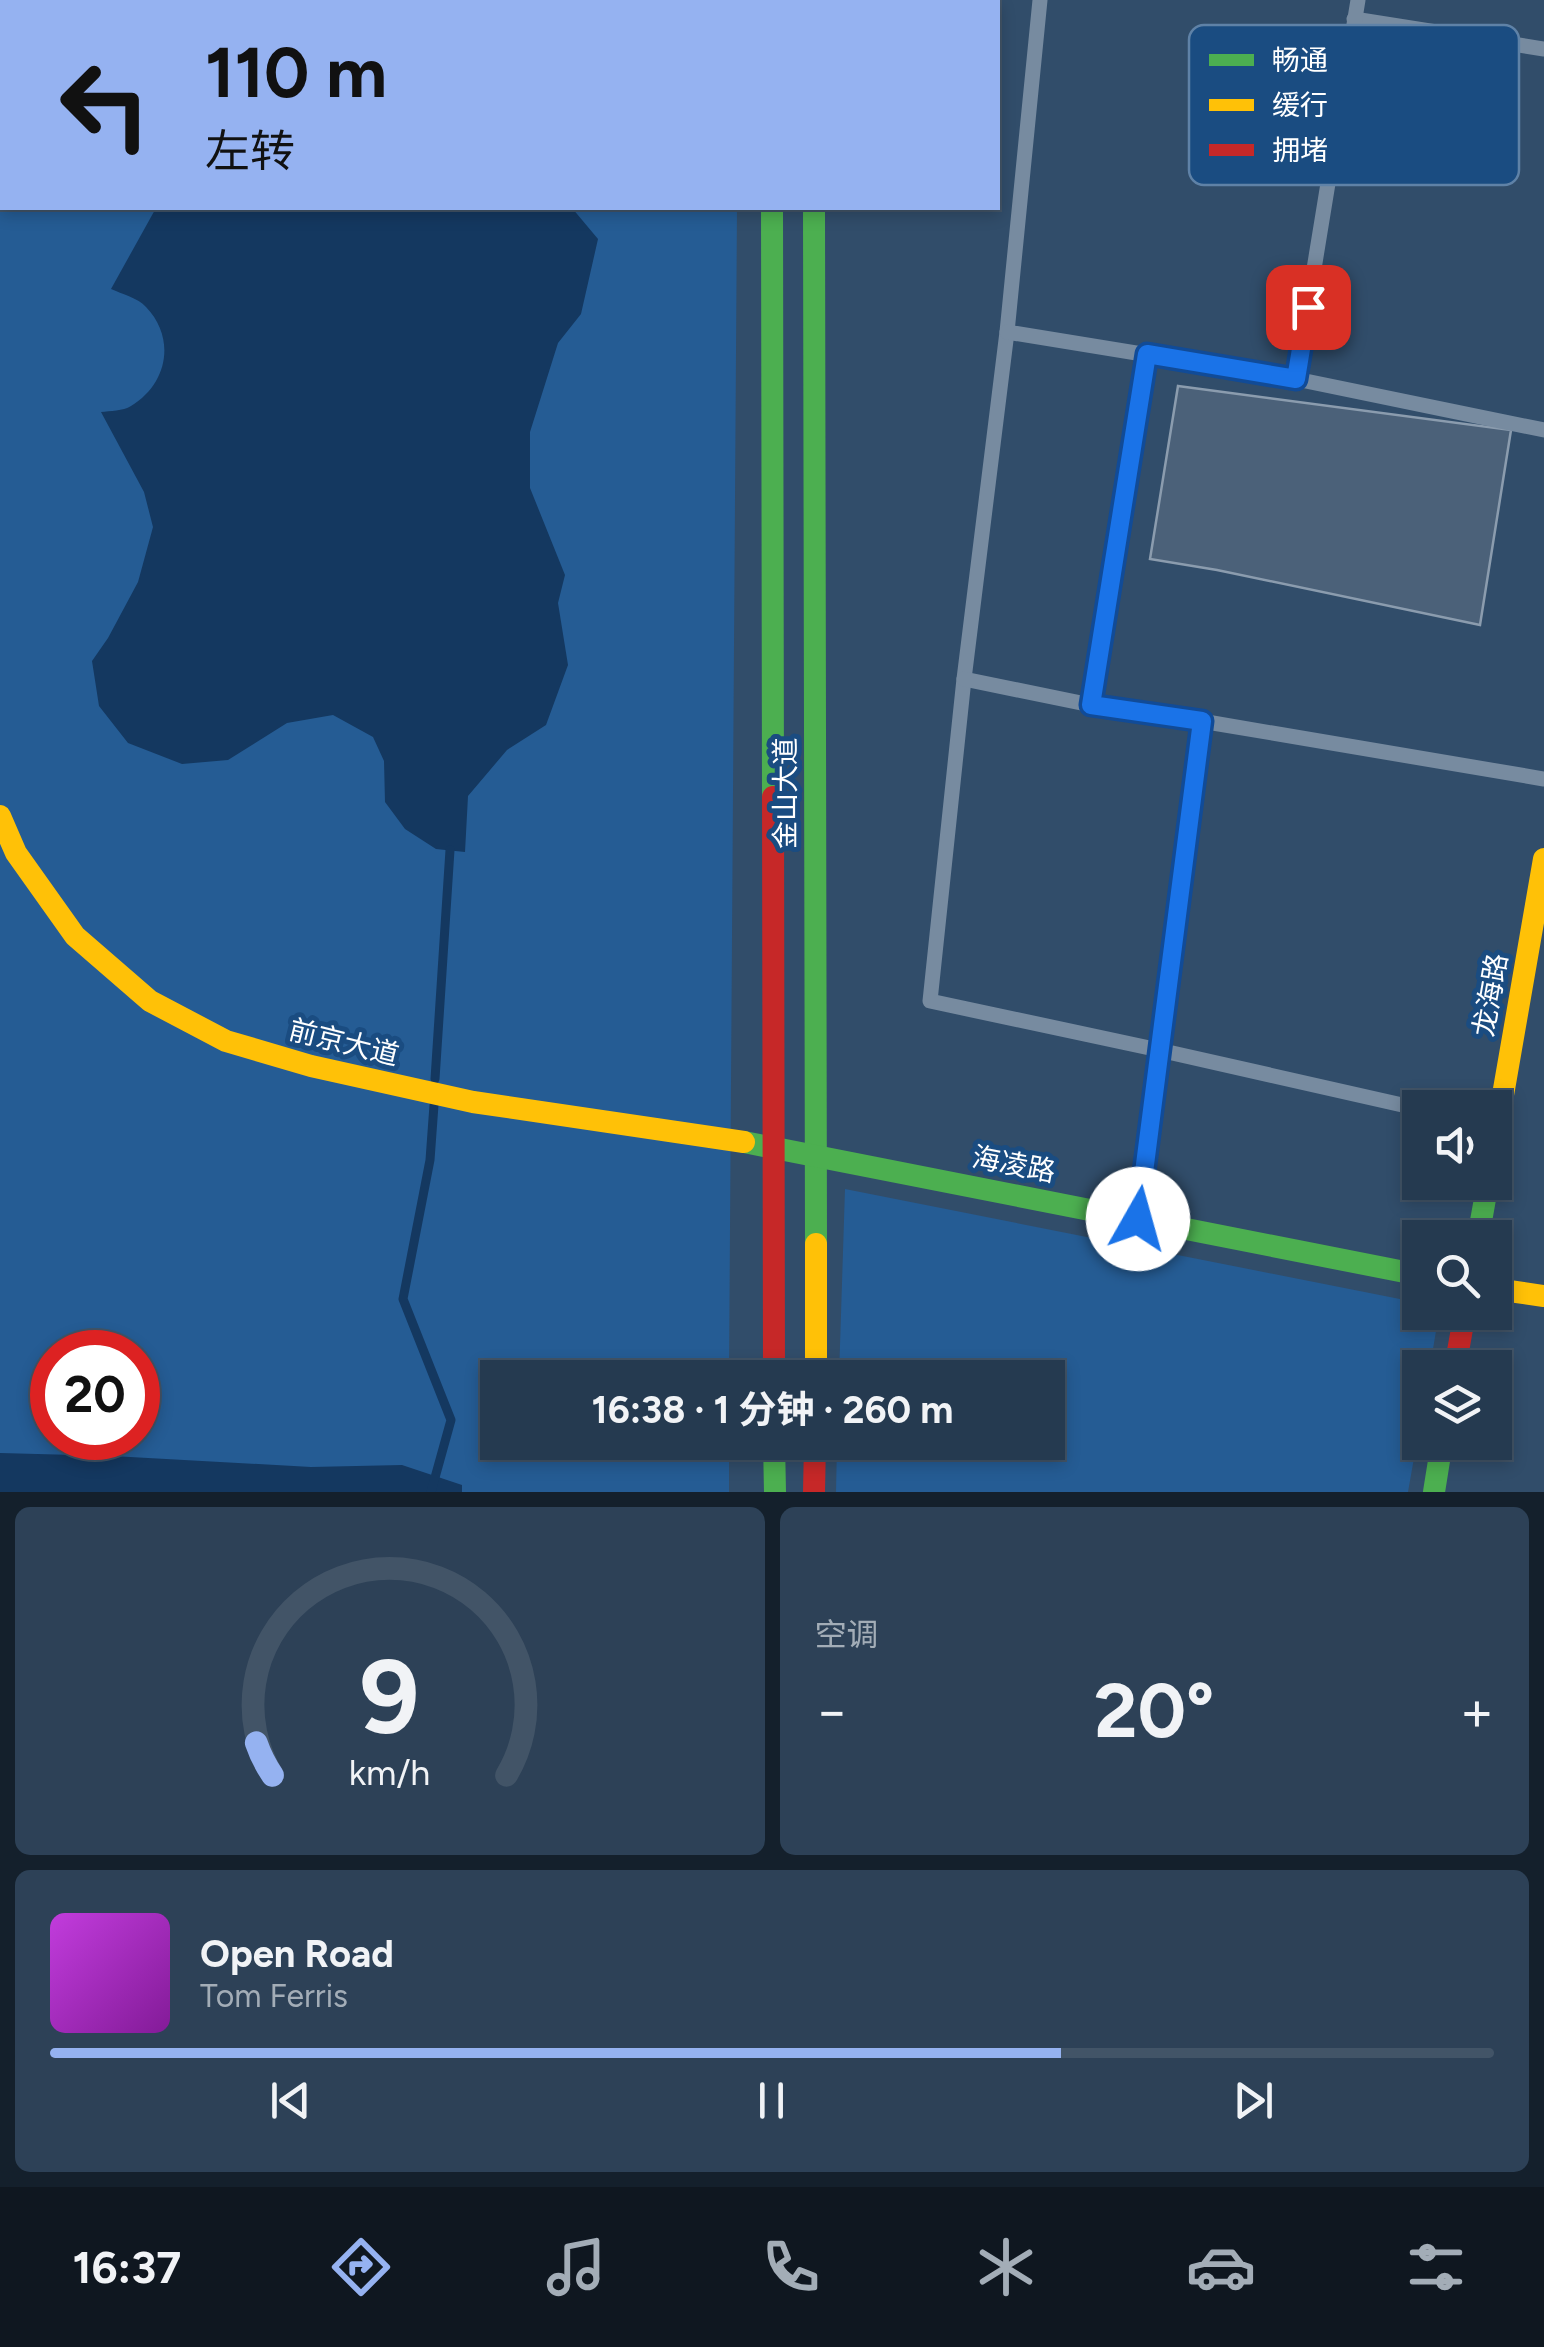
<!DOCTYPE html>
<html lang="zh">
<meta charset="utf-8">
<style>
body{margin:0;font-family:Figtree,"Noto Sans SC",sans-serif;background:#2d4157;color:#f1f3f6;height:100vh;display:flex;flex-direction:column;font-size:38px;white-space:nowrap}
*{box-sizing:border-box;margin:0}
p{font-size:32px;color:#a3adb7}
.icon{flex:none;width:55px;height:55px;fill:none;stroke:currentColor;stroke-width:2;stroke-linecap:round;stroke-linejoin:round}
.map{position:relative;height:1492px;overflow:hidden}
.sheet{display:flex;flex-direction:column;gap:15px;padding:15px;background:#14202c;flex:1}
.sheet>*{flex:none}
.top-card{position:absolute;left:0px;top:0px;width:1000px;height:210px;box-shadow:0 5px 15px #0003,0 0 0 2px #425467;background:#95b2f1;color:#111;overflow:hidden}
.controls{position:absolute;left:1402px;top:1090px;display:grid;gap:20px}
.controls a{display:grid;place-items:center;width:110px;height:110px;border-radius:0px;background:#253a50;box-shadow:0 5px 15px #0003,0 0 0 2px #425467;font-size:50px}
.speed{position:absolute;left:30px;top:1330px;display:flex;gap:20px;font-size:50px;font-weight:700;text-align:center}
.speed>*{display:grid;place-content:center;width:130px;height:130px;border-radius:50%;background:#253a50;box-shadow:0 5px 15px #0003,0 0 0 2px #425467;line-height:1}
.speed .limit{border:15px solid #d22;background:#fff;color:#111}
.pin{position:absolute;display:grid;place-items:center;width:85px;height:85px;color:#fff;margin:-42px;border-radius:20px;box-shadow:0 5px 15px #0006}
.me{position:absolute;width:110px;margin:-55px;rotate:7deg;stroke-linejoin:round;filter:drop-shadow(0 0 8px #0008)}
.turn{display:flex;align-items:center;gap:35px;height:210px;padding:0 40px;font-size:45px}
.turn .icon{width:130px;height:130px;stroke-width:2.5}
.turn b{display:block;font-size:70px;line-height:85px}
.big{font-size:75px;font-weight:700;line-height:1.1}
.sheet .widget{flex:1;display:flex;flex-direction:column;justify-content:center;gap:15px;min-width:0;padding:0 35px;border-radius:15px;background:#2d4157}
.sheet .dial{align-items:center;gap:0}
.dial svg{height:260px;overflow:visible;fill:none;stroke:#425467;stroke-width:7;stroke-linecap:round;text-anchor:middle}
.dial text{fill:#f1f3f6;stroke:none}
.song{display:flex;align-items:center;gap:30px}
.cover{width:120px;height:120px;border-radius:15px;background:linear-gradient(135deg,hsl(290 70% 55%),hsl(290 70% 35%))}
.played{height:10px;border-radius:5px;background:linear-gradient(90deg,#95b2f1 70%,#425467 70%)}
.keys{display:flex;justify-content:space-around;direction:ltr}
.heat{display:flex;justify-content:space-between;align-items:center;font-size:55px;direction:ltr}
.sheet .tiles{flex:1;display:grid;gap:15px;grid-template-columns:1fr 1fr}
.widget:last-child{grid-column:span 2}
.trip{position:absolute;left:480px;top:1360px;width:585px;height:100px;border-radius:0px;background:#253a50;box-shadow:0 5px 15px #0003,0 0 0 2px #425467;font-weight:700;line-height:100px;text-align:center}
.tabs{display:flex;height:160px;justify-content:space-around;align-items:center;background:#0f1720;color:#a3adb7}
.tabs .icon{width:70px;height:70px}
.tabs .active{color:#95b2f1}
.tabs b{font-size:45px;color:#f1f3f6}
.map>svg:first-child{display:block}
.green{fill:#255c94;fill-rule:evenodd}
.water{fill:#143860}
.lines{fill:none;stroke-linecap:round;stroke-linejoin:round}
.stream{stroke:#143860;stroke-width:9}
.building{fill:#4b6179;stroke:#8b9cae;stroke-width:2.5}
.lane{stroke:#778ba0;stroke-width:15}
.fast{stroke:#4caf50;stroke-width:22}
.slow{stroke:#ffc107;stroke-width:22}
.jam{stroke:#c62828;stroke-width:22}
.route-casing{stroke:#114b97;stroke-width:25}
.route{stroke:#1a73e8;stroke-width:18}
.labels{text-anchor:middle;dominant-baseline:central;stroke-width:10;stroke-linejoin:round;paint-order:stroke}
.street-label{font-size:28px;fill:#fff;stroke:#1a4c81}
.key{fill:#1a4c81;stroke:#5f82a7;stroke-width:2.5}
.key-label{font-size:28px;fill:#fff}
</style>
<div class="map">
<svg width="1544" height="1492" viewBox="0 0 1544 1492">
<rect width="100%" height="100%" fill="#314d6a"/>
<g class="green">
<path d="M0,0H739V2H2V208H737L729,1377L498,1378V1442L729,1443V1492H0ZM52,1352H138V1438H52Z"/>
<polygon points="845,1189 1420,1303 1420,1312 1439,1313 1430,1367 1420,1368 1420,1424 1408,1492 836,1492 837,1443 1048,1442 1048,1378 839,1377"/>
</g>
<g class="water">
<polygon points="219,0 397,0 399,2 217,2"/>
<path d="M156,208H572L598,239L581,314L558,343L530,432V488L565,575L558,603L568,665L546,725L507,750L468,796L465,852L436,849L405,829L385,802L384,761L373,737L333,715L287,723L228,760L182,764L128,743L99,706L92,661L108,638L138,582L153,527L144,492L101,412C110,411 123,411 131,406C168,384 176,338 146,307C138,298 122,294 111,289Z"/>
<polygon points="0,1453 112,1456 311,1467 402,1465 462,1485 462,1492 0,1492"/>
</g>
<g class="lines">
<g class="stream">
<polyline points="72,0 75,2"/>
<polyline points="435,1079 450,850"/>
<polyline points="431,1492 451,1420 403,1299 430,1160 434,1105"/>
</g>
</g>
<polygon class="building" points="1178,386 1511,430 1480,625 1217,570 1150,559"/>
<g class="lines">
<g class="lane">
<polyline points="1040,0 1007,332 964,679 930,1001 1159,1050 1201,721"/>
<polyline points="1354,19 1544,49"/>
<polyline points="1007,332 1296,379 1544,430"/>
<polyline points="1296,379 1358,0"/>
<polyline points="964,679 1091,705 1201,721 1544,779"/>
<polyline points="1091,705 1147,354"/>
<polyline points="1139,1213 1159,1050 1420,1109"/>
</g>
<g class="fast">
<polyline points="771,0 771,2"/>
<polyline points="772,208 773,797"/>
<polyline points="814,208 816,1244"/>
<polyline points="744,1142 1420,1275"/>
<polyline points="1478,1238 1488,1182"/>
<polyline points="774,1442 775,1492"/>
<polyline points="1434,1492 1442,1442"/>
</g>
<g class="slow">
<polyline points="814,0 814,2"/>
<polyline points="0,816 16,853 75,936 150,1001 226,1041 311,1066 473,1102 744,1142"/>
<polyline points="1495,1141 1544,859"/>
<polyline points="816,1244 816,1378"/>
<polyline points="1495,1289 1544,1296"/>
</g>
<g class="jam">
<polyline points="773,797 774,1378"/>
<polyline points="1455,1368 1465,1312"/>
<polyline points="814,1492 815,1442"/>
</g>
</g>
<g class="lines">
<defs>
<polyline id="route" points="1138,1219 1202,721 1091,705 1147,354 1296,379 1308,307"/>
</defs>
<use href="#route" class="route-casing"/>
<use href="#route" class="route"/>
</g>
<g class="labels">
<g class="street-label">
<text transform="translate(785 793) rotate(-90)">金山大道</text>
<text transform="translate(1490 995) rotate(-80)">龙海路</text>
<text transform="translate(344 1042) rotate(14)">前京大道</text>
<text transform="translate(1014 1164) rotate(11)">海凌路</text>
</g>
</g>
<rect x="1189" y="25" width="330" height="160" rx="15" class="key"/>
<rect x="1209" y="54" width="45" height="12" fill="#4caf50"/>
<rect x="1209" y="99" width="45" height="12" fill="#ffc107"/>
<rect x="1209" y="144" width="45" height="12" fill="#c62828"/>
<g class="key-label">
<text x="1272" y="70">畅通</text>
<text x="1272" y="115">缓行</text>
<text x="1272" y="160">拥堵</text>
</g>
</svg>
<div class="controls">
<a><svg class="icon" aria-label="sound" viewBox="0 0 24 24"><path d="M4 9h4l5-4v14l-5-4H4zM17 9q2 3 0 6"/></svg></a>
<a><svg class="icon" aria-label="search" viewBox="0 0 24 24"><circle cx="10" cy="10" r="6"/><path d="M15 15l6 6"/></svg></a>
<a><svg class="icon" aria-label="layers" viewBox="0 0 24 24"><path d="M12 4l9 5-9 5-9-5zM3 14l9 5 9-5"/></svg></a>
</div>
<div class="speed"><div class="limit">20</div></div>
<div class="pin" style="left:1308px;top:307px;background:#d93025"><svg class="icon" aria-label="arrive" viewBox="0 0 24 24"><path d="M6 21V4h12l-3 4 3 4H6"/></svg></div>
<svg class="me" style="left:1138px;top:1219px" viewBox="-20 -20 40 40"><circle r="19" fill="#fff"/><path d="M0-13L10 11 0 6-10 11z" fill="#1a73e8"/></svg>
<div class="trip">16:38 · 1 分钟 · 260 m</div>
<div class="top-card">
<div class="turn"><svg class="icon" aria-label="left" viewBox="0 0 24 24"><path d="M17 20v-9H6M10 6l-5 5 5 5"/></svg><div><b>110 m</b>左转</div></div>
</div>
</div>
<section class="sheet">
<div class="tiles">
<div class="widget dial"><svg viewBox="0 0 100 80">
<path d="M14 69A42 42 0 1 1 86 69"/>
<path d="M14 69A42 42 0 0 1 9 59" stroke="#95b2f1"/>
<text x="50" y="56" font-size="32" font-weight="700">9</text>
<text x="50" y="72" font-size="11">km/h</text>
</svg></div>
<div class="widget"><p>空调</p>
<div class="heat"><a>−</a><b class="big">20°</b><a>+</a></div>
</div>
<div class="widget">
<div class="song"><i class="cover"></i><div><b>Open Road</b><p>Tom Ferris</p></div></div>
<div class="played"></div>
<div class="keys"><svg class="icon" aria-label="previous" viewBox="0 0 24 24"><path d="M18 5L8 12l10 7zM5 5v14"/></svg><svg class="icon" aria-label="pause" viewBox="0 0 24 24"><path d="M8 5v14M16 5v14"/></svg><svg class="icon" aria-label="next" viewBox="0 0 24 24"><path d="M6 5l10 7-10 7zM19 5v14"/></svg></div>
</div>
</div>
</section>
<nav class="tabs">
<b>16:37</b>
<svg class="icon active" aria-label="directions" viewBox="0 0 24 24"><path d="M12 3l9 9-9 9-9-9zM9 14v-3h6M13 9l2 2-2 2"/></svg>
<svg class="icon" aria-label="music" viewBox="0 0 24 24"><path d="M9 18V5l10-2v13"/><circle cx="6" cy="18" r="3"/><circle cx="16" cy="16" r="3"/></svg>
<svg class="icon" aria-label="phone" viewBox="0 0 24 24"><path d="M5 4h4l2 5-3 2q2 4 5 5l2-3 5 2v4C11 20 4 13 5 4z"/></svg>
<svg class="icon" aria-label="climate" viewBox="0 0 24 24"><path d="M12 3v18M4 7l16 10M4 17L20 7"/></svg>
<svg class="icon" aria-label="car" viewBox="0 0 24 24"><path d="M5 17H2v-5l4-1 3-4h7l3 4 3 1v5h-3M9 17h6M6 11h13"/><circle cx="7" cy="17" r="2"/><circle cx="17" cy="17" r="2"/></svg>
<svg class="icon" aria-label="filters" viewBox="0 0 24 24"><path d="M4 7h16M4 17h16"/><circle cx="9" cy="7" r="2"/><circle cx="15" cy="17" r="2"/></svg>
</nav>
